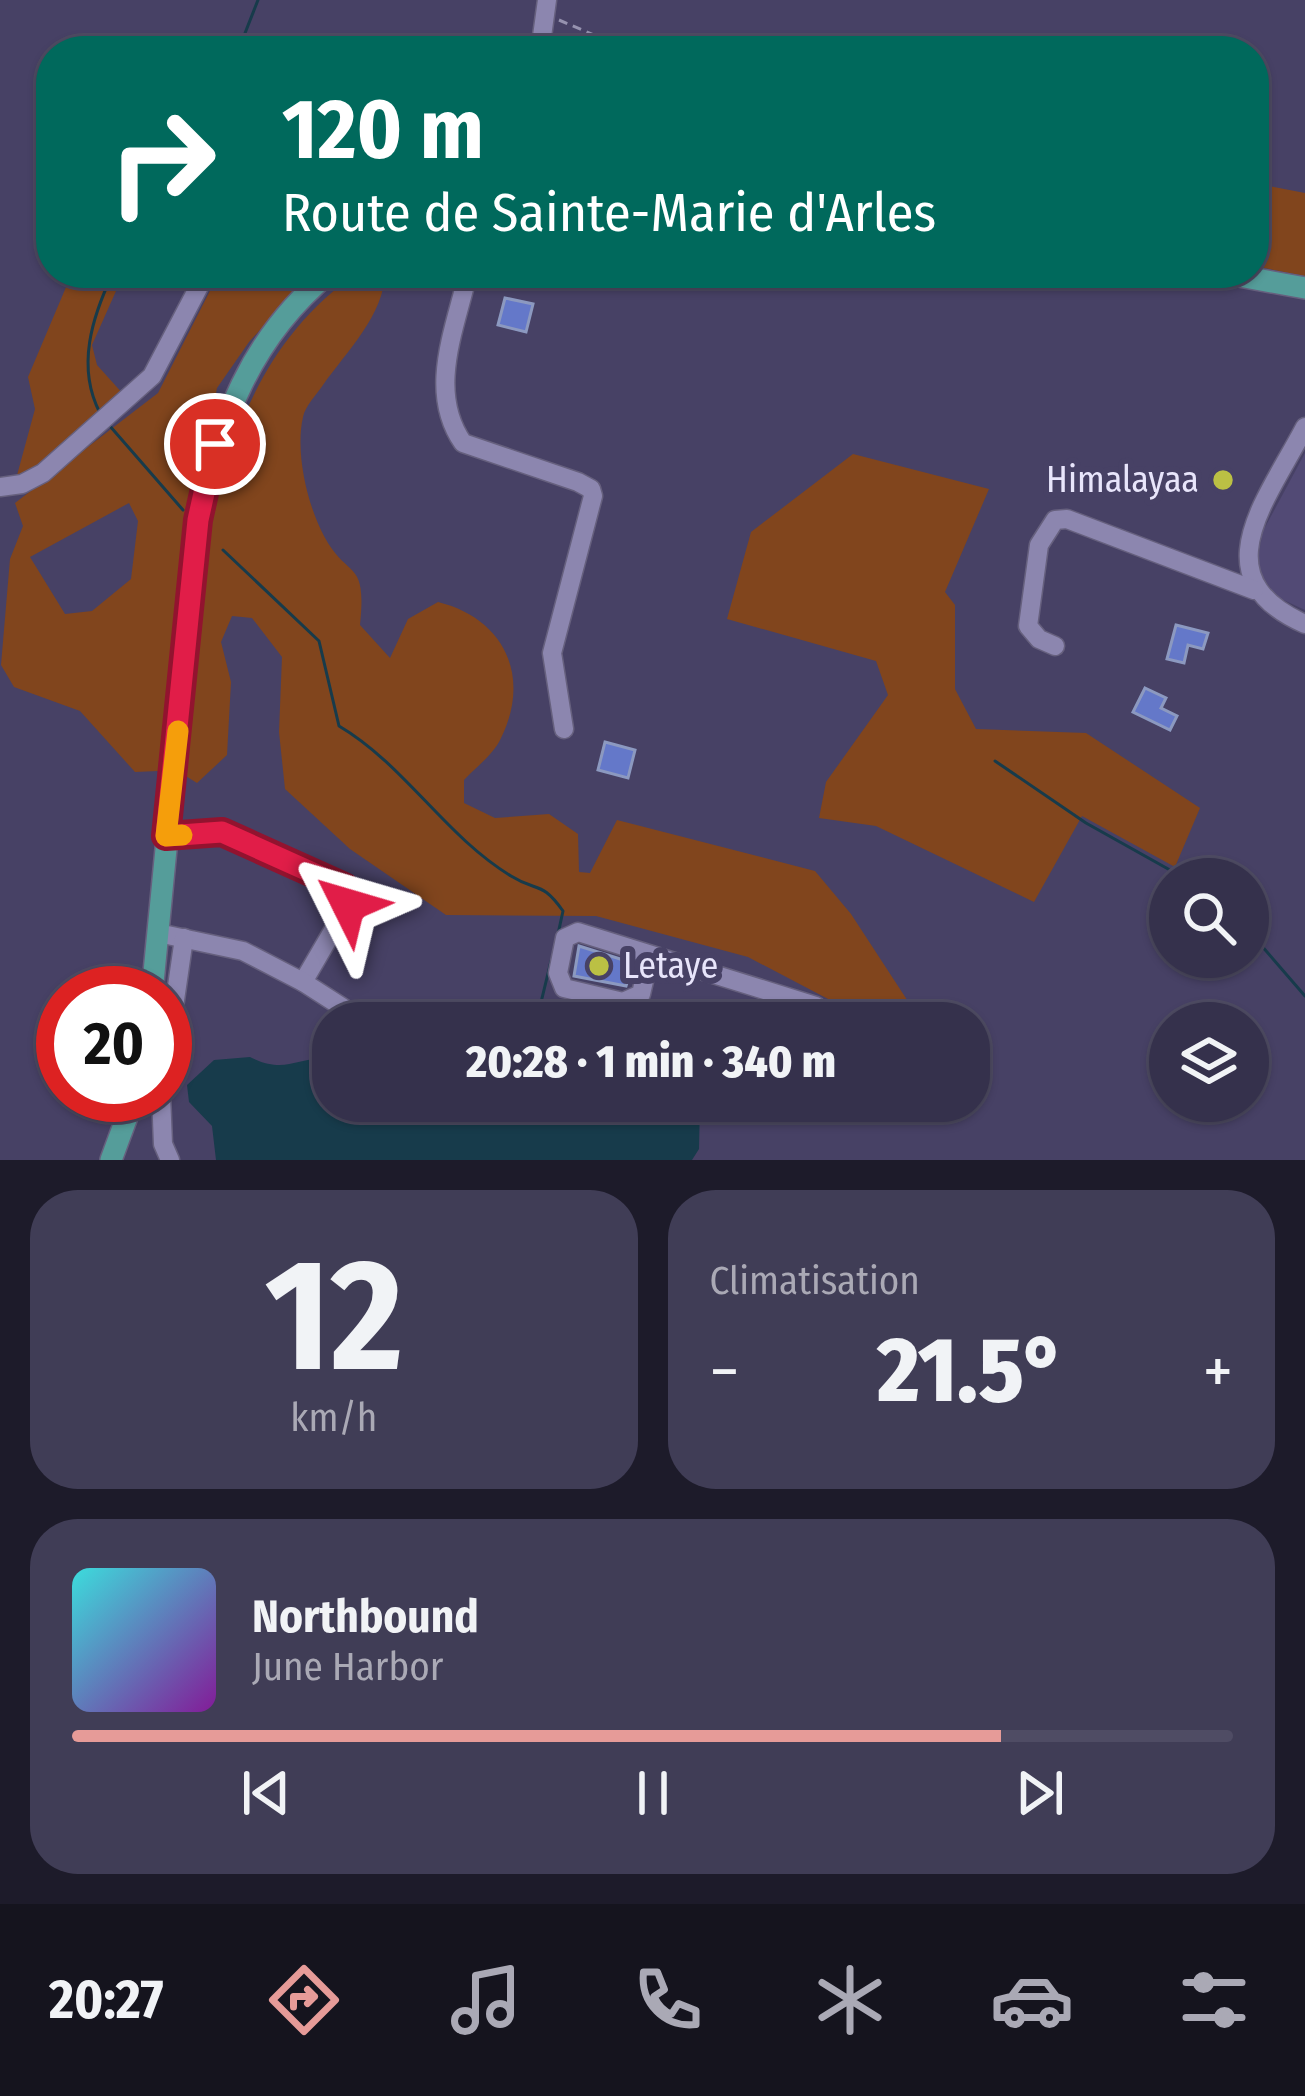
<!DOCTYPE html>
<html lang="fr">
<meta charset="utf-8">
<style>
body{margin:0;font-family:"Fira Sans Condensed",sans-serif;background:#403d56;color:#f1f3f6;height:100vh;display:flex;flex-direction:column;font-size:45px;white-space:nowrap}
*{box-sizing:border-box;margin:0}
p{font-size:39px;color:#aaa9b5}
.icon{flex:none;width:66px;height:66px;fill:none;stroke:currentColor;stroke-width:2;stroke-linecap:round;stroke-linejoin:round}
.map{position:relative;height:1160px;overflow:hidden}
.sheet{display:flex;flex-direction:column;gap:30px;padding:30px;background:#1d1b2a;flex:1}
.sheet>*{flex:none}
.top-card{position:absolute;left:36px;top:36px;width:1233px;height:252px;border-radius:48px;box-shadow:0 3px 9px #0004,0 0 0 3px #4f4c64;background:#00695c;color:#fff;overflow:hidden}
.controls{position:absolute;left:1149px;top:858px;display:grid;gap:24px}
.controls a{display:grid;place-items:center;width:120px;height:120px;border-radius:50%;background:#35314c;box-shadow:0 3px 9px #0004,0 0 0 3px #4f4c64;font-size:60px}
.speed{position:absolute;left:36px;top:966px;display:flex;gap:24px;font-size:60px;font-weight:700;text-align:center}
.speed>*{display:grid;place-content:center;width:156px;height:156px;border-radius:50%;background:#35314c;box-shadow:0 3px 9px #0004,0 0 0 3px #4f4c64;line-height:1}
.speed .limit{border:18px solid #d22;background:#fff;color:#111}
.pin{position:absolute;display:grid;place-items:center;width:102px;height:102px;color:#fff;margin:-51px;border:6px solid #fff;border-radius:50%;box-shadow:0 3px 12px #0007}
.me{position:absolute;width:132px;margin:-66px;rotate:310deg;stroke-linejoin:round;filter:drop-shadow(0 0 9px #0008)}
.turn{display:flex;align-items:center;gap:42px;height:252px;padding:0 48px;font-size:54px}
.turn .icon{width:156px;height:156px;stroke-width:2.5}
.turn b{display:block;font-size:84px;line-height:102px}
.big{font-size:90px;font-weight:800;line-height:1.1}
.sheet .card{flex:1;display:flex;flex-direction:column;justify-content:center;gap:18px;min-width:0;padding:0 42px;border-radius:48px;background:#403d56}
.sheet .dial{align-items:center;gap:0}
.dial b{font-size:156px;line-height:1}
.song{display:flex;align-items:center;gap:36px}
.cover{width:144px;height:144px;border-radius:18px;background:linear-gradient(135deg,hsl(180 70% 55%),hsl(290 70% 35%))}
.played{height:12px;border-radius:6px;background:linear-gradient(90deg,#e69b98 80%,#4f4c64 80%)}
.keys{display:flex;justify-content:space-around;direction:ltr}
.heat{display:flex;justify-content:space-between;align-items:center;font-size:66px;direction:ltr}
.sheet .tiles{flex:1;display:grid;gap:30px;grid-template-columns:1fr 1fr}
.card:last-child{grid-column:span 2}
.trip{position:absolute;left:312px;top:1002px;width:678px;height:120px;border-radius:48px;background:#35314c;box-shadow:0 3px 9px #0004,0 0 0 3px #4f4c64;font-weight:800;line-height:120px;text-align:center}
.tab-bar{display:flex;height:192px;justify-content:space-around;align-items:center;background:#15141e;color:#aaa9b5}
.tab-bar .icon{width:84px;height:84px}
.tab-bar .current{color:#e69b98}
.tab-bar b{font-size:54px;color:#f1f3f6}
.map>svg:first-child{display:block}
.built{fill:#524a75}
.green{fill:#81451d;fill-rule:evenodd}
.water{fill:#173b4b}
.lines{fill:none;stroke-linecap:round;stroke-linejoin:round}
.stream{stroke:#173b4b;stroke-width:3}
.building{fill:#6478c9;stroke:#8c99c0;stroke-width:3}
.minor-casing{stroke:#66607e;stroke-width:21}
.major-casing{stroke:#66607e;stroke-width:24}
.path{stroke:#9692af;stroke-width:3;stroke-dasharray:9 6;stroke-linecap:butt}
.minor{stroke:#8c86af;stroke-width:18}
.major{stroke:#559d9a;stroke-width:21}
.route-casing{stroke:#92132f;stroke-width:30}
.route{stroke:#e11d48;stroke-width:21}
.slow{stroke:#f59e0b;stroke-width:21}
.poi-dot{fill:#bbc044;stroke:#474165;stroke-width:4.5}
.labels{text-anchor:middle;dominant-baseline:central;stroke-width:12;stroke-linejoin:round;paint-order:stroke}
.poi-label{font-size:36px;fill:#e8e5fb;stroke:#474165;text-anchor:end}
</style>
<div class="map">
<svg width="1305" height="1160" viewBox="0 0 1305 1160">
<rect width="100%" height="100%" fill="#474165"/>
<polygon class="built" points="1305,453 1305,610 1277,597 1256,568 1263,531"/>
<g class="green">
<polygon points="1254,183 1305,193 1305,276 1254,266"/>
<polygon points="72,273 124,273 92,345 97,365 124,395 40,469 16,479 35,409 28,377"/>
<path d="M219,273H312L249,342L217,388L176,606L158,771L135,772L80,711L14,687L1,665L10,559L23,526L15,503L158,393ZM129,503L138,521L131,579L92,611L65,614L30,557Z"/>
<path d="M357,273H385C384,315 347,351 323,385C317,394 305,406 303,417C295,452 307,504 324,536C348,581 367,557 360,625L390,658L408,619L438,602C503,618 532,675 501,738C494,754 475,768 464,780V803L495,818L549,814L578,834L579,872L590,873L617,820L815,871L851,914L913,1009V1023H837L830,1000L748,957L596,916L446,915L350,849L285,789L279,732L282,657L252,618L232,616L221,642L231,682L227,755L197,783L184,775C201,601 198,383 357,273Z"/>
<polygon points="853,454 989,489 945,592 955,605 955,689 976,729 1086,733 1200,808 1175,867 1082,816 1034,902 876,826 819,818 826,782 888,695 876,661 727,619 751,532"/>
</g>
<path class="water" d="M250,1057C290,1077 299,1052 333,1061V1101L444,1106L490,1101H700L699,1149L692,1160H216L212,1126L189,1102L187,1085L214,1060Z"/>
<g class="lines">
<g class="stream">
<polyline points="238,51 258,0"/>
<path d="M100,413C76,367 92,317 113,273"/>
<polyline points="109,425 183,510"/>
<path d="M223,550L319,641L339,726C405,765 445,836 511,876C538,893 541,880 563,911L558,934"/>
<polyline points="995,761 1086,823 1186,879"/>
<polyline points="1248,930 1305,996"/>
<polyline points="536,1023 551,961"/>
</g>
</g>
<g class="building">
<polygon points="505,298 533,304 526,332 498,325"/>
<polygon points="1176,625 1208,633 1203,649 1188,645 1184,663 1167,659"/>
<polygon points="1145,688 1166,698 1161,708 1177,716 1170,730 1133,712"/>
<polygon points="605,742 635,750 628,778 598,770"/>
<polygon points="579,946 633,963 626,986 574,976"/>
</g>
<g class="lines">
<defs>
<g id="minor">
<polyline points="540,51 547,0"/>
<path d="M468,273C455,330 427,391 463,443L578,482L591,489L593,496L552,653L564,729"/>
<path d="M1305,427C1267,500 1200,578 1305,624"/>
<polyline points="0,487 22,484 43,473 152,376 206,273"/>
<polyline points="1055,646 1039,639 1028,626 1039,545 1055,520 1067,519 1254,590"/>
<polyline points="166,836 222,832 344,887 348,905 303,982"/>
<polyline points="158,933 243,951 303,982 367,1023"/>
<polyline points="650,955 641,994 623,1002 564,988 558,973 565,938 578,932 816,1006 825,1023"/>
<polyline points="165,1069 184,938"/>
<polyline points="161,1095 163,1144 170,1160"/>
</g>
<g id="major">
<polyline points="1223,273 1305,288"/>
<path d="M152,993L198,520C220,422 249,339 329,273"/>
<polyline points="111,1160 135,1095"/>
</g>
</defs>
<use href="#minor" class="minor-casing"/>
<use href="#major" class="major-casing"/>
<polyline class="path" points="559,20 631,51"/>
<use href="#minor" class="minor"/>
<use href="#major" class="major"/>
</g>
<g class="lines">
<defs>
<polyline id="route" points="215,444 198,520 166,836 222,832 344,887 348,905"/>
</defs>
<use href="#route" class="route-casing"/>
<use href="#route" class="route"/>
<polyline class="slow" points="178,731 166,836 182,835"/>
</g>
<g class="poi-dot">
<circle cx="1223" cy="480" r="12"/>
<circle cx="599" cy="966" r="12"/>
</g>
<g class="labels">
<g class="poi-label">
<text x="1199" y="480">Himalayaa</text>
<text x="623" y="966" text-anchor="start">Letaye</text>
</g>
</g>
</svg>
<div class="controls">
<a><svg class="icon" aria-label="search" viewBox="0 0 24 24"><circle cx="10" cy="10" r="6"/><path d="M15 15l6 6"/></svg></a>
<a><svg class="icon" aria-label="layers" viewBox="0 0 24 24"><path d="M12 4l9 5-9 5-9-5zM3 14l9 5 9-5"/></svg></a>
</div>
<div class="speed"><div class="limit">20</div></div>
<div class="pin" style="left:215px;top:444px;background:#d93025"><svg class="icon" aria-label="arrive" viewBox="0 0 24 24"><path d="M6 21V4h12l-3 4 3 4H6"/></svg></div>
<svg class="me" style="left:348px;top:905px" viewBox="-20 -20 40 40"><path d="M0-17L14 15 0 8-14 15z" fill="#e11d48" stroke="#fff" stroke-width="4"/></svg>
<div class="trip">20:28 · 1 min · 340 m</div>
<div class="top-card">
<div class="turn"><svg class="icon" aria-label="right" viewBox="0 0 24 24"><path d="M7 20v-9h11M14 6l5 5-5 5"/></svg><div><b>120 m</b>Route de Sainte-Marie d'Arles</div></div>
</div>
</div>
<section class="sheet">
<div class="tiles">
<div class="card dial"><b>12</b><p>km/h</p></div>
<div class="card"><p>Climatisation</p>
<div class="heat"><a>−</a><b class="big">21.5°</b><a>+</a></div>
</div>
<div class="card">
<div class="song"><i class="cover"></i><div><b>Northbound</b><p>June Harbor</p></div></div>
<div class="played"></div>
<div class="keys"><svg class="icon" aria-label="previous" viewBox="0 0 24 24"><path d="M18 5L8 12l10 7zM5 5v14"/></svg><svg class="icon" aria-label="pause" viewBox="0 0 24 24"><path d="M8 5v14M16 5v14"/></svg><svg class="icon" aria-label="next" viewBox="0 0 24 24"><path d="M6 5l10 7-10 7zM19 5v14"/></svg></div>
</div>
</div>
</section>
<nav class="tab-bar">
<b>20:27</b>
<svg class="icon current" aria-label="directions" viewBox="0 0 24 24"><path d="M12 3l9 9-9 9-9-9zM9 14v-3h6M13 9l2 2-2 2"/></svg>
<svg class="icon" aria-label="music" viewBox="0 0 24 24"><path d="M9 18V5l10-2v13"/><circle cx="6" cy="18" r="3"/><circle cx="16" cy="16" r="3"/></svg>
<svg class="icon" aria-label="phone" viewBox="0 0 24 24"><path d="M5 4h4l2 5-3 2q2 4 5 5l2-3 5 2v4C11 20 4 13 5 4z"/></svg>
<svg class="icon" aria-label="climate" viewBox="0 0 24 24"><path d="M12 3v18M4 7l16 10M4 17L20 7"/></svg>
<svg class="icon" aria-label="car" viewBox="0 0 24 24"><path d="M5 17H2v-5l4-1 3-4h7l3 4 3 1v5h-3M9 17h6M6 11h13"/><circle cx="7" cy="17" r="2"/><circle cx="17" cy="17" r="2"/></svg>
<svg class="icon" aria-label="filters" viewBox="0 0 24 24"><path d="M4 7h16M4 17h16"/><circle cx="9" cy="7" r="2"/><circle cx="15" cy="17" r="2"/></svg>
</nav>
